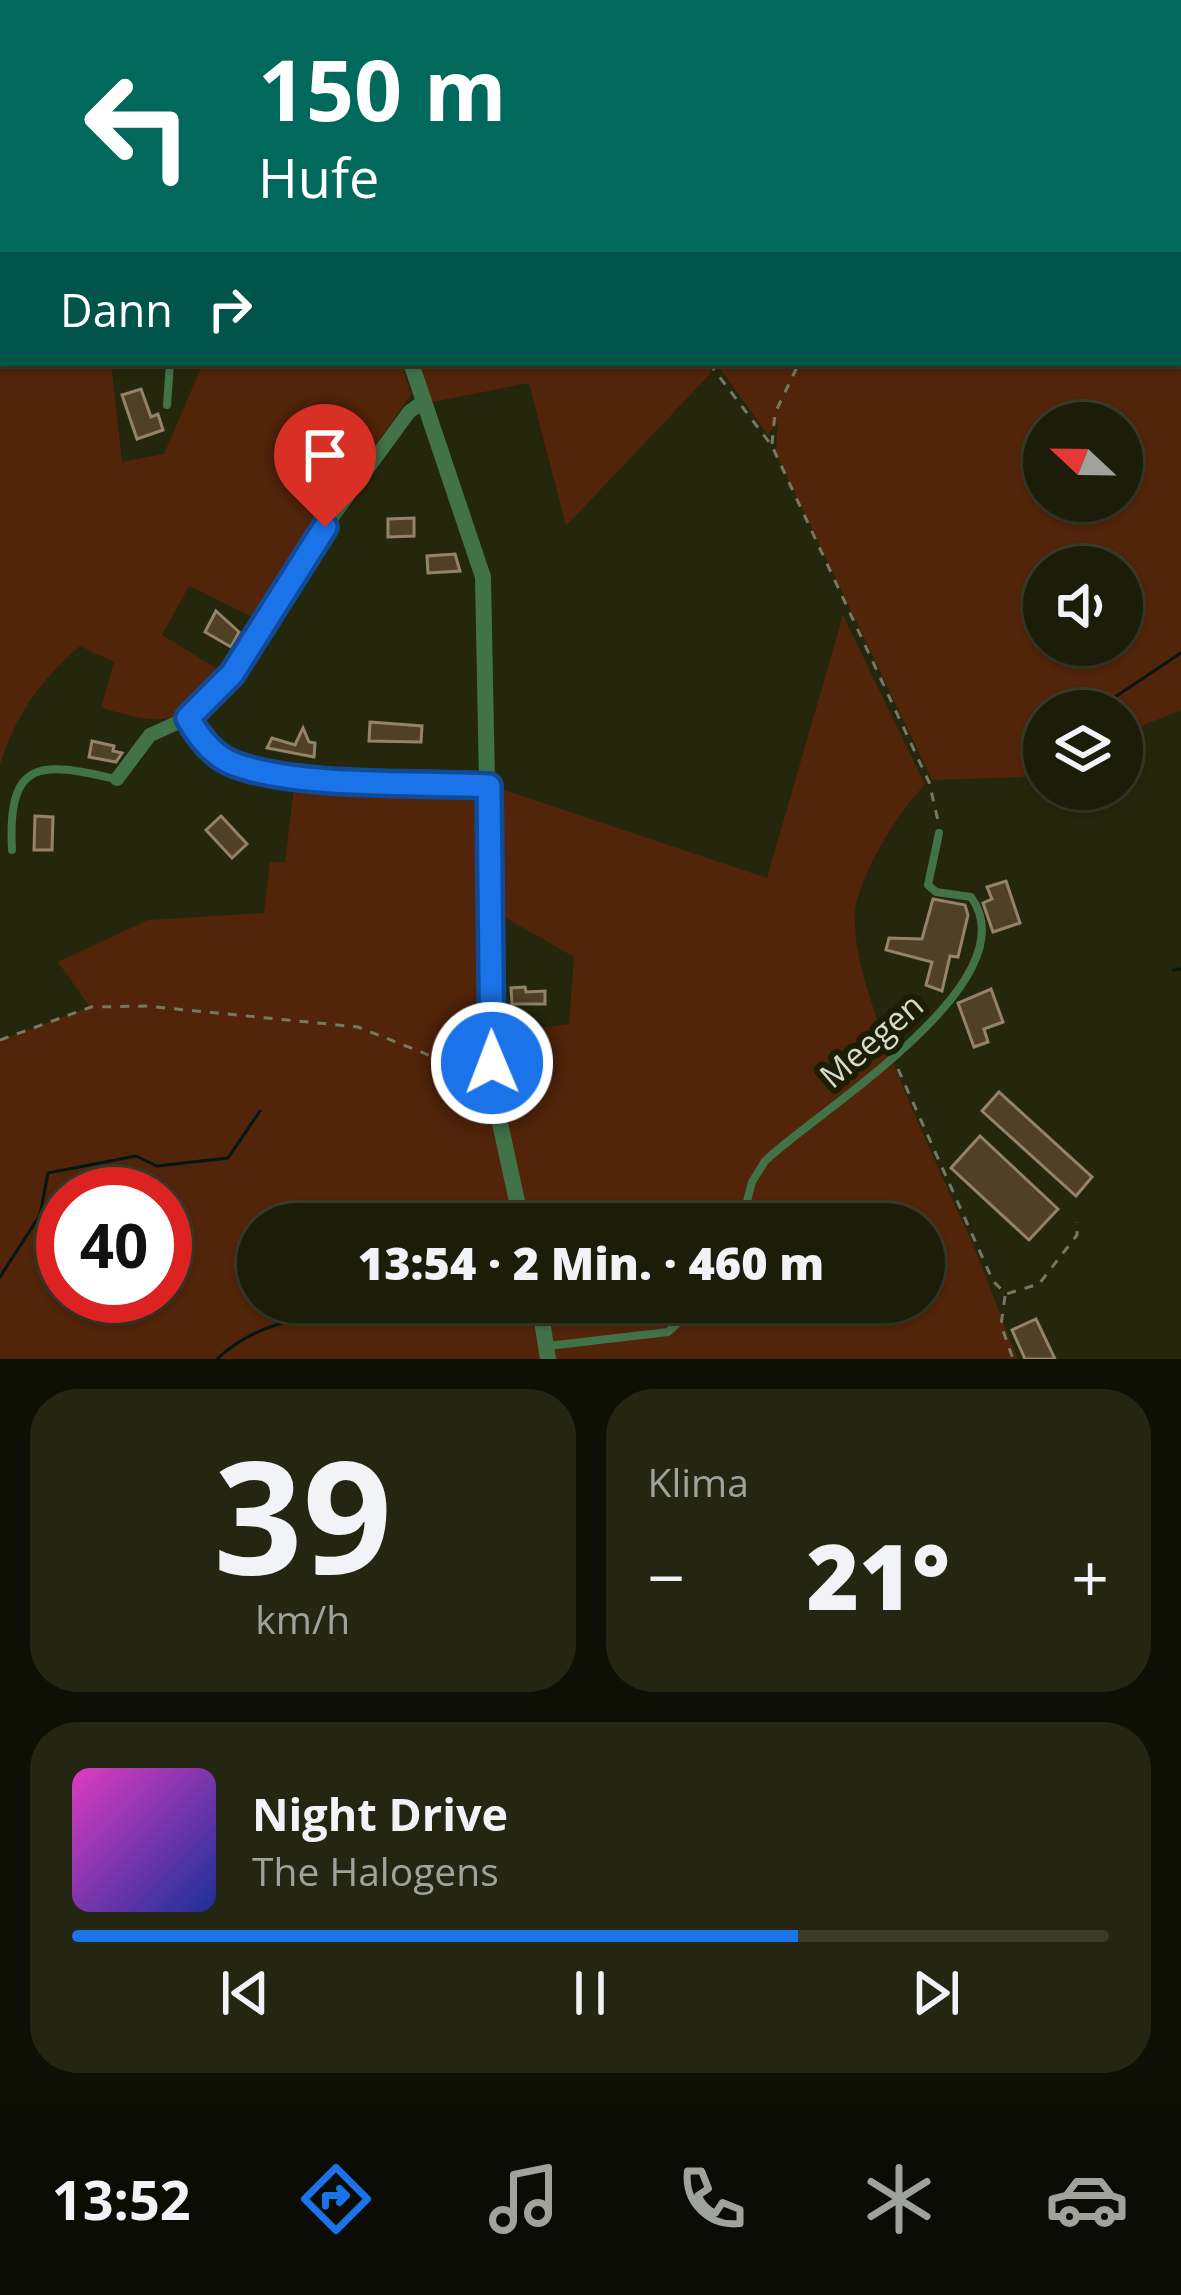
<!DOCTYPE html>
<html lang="de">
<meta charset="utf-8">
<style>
body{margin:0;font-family:"Open Sans",sans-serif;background:#252612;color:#f1f3f6;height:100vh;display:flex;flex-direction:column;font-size:45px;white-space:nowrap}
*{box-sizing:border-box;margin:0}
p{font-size:39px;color:#a0a29c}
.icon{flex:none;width:66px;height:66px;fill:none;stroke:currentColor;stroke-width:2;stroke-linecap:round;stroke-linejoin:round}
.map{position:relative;height:1359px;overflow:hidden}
.sheet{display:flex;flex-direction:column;gap:30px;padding:30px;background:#0f1005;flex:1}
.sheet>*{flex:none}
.banner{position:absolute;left:0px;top:0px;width:1182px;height:366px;box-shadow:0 3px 9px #0004,0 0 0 3px #3a3b2a;background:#00695c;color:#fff;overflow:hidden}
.needle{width:78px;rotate:292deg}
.fabs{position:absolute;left:1023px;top:402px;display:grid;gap:24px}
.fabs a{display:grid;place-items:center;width:120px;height:120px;border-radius:50%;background:#1c1d09;box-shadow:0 3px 9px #0004,0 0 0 3px #3a3b2a;font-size:60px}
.speed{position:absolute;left:36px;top:1167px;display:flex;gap:24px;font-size:60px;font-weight:700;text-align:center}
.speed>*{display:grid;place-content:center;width:156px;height:156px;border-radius:50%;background:#1c1d09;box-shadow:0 3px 9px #0004,0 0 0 3px #3a3b2a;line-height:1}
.speed .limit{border:18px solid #d22;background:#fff;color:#111}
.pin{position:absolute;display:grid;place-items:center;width:102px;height:102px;color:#fff;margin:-123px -51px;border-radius:50% 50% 50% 0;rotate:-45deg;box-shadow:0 0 12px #0007}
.pin .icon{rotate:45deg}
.me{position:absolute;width:132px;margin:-66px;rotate:359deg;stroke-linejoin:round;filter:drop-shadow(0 0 9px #0008)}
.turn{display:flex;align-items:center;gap:42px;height:252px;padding:0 60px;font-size:54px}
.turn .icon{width:156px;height:156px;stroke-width:2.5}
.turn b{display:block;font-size:84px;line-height:102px}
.then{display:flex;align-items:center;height:114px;padding:0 60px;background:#0003;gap:24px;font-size:45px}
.big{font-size:90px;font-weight:800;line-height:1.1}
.sheet .widget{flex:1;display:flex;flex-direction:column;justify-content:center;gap:18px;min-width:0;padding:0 42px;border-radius:48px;background:#252612}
.sheet .dial{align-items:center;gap:0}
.dial b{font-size:156px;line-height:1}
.song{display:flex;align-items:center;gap:36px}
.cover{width:144px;height:144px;border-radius:18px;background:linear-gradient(135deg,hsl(310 70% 55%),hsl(230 70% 35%))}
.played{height:12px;border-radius:6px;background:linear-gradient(90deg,#1a73e8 70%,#3a3b2a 70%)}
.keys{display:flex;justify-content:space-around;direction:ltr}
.heat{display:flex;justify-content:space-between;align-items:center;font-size:66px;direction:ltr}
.sheet .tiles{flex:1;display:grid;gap:30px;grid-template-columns:1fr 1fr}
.widget:last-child{grid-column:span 2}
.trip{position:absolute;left:237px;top:1203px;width:708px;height:120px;border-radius:60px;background:#1c1d09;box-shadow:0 3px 9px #0004,0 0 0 3px #3a3b2a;font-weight:800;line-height:120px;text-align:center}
.tabs{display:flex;height:192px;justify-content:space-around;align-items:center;background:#0b0c04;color:#a0a29c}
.tabs .icon{width:84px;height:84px}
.tabs .active{color:#1a73e8}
.tabs b{font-size:54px;color:#f1f3f6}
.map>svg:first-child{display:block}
.green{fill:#52240a;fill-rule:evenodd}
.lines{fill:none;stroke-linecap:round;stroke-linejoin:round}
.stream{stroke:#051714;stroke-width:3}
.building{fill:#4f4026;stroke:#948367;stroke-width:3}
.path{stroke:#767862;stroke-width:3;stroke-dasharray:9 9;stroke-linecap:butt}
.service{stroke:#417248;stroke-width:8}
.minor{stroke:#417248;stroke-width:14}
.tertiary{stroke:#417248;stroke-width:16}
.route-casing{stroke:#114b97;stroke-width:30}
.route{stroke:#1a73e8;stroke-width:21}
.labels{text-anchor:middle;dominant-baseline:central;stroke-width:12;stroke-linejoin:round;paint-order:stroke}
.street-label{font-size:33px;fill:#d7d9c9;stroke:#1b1e03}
</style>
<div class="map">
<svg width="1181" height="1359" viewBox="0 0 1181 1359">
<rect width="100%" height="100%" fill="#25270c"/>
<g class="green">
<path d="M0,0L284,3H3V363H111L122,462L164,454L203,363H401L411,394L257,619L189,586L162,635L226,674C173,725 173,728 101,708L114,662L80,646C40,681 16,714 0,765Z"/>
<path d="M366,0H1181V710L1122,734V711H1044V768L1024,777L932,780L776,453L778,422L768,435L716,363H1179V3ZM1044,423H1122V501H1044ZM1044,567H1122V645H1044Z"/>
<polygon points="419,363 710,363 711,373 566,526 529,383 432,402"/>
<path d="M843,615L925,785C900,808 858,878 855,912C849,987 939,1166 971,1240C988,1279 1001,1320 1018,1359H0V1040L90,1007L58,962L148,920L264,913L270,862H285L295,779L480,791L484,981L518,1224H258V1302H924V1224H525L500,1092L498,1034L569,1024L574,957L496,912L495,787L767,878ZM63,1194H165V1296H63Z"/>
</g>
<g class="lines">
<g class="stream">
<polyline points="1094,711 1181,653"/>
<polyline points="1173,970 1181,969"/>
<polyline points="0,1277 40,1215 48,1173 136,1156 157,1166 228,1158 260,1111"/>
<path d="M217,1359C247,1331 302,1308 342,1324"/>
</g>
</g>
<g class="building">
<polygon points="141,389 151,417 158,414 163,430 137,439 122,395"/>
<polygon points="414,518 414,536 388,537 388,519"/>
<polygon points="455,554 460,571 428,573 427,556"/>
<polygon points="216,611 239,632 231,647 205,632"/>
<polygon points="370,722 422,726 421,742 369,741"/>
<polygon points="303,728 309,742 315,743 314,757 267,748 272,738 295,745"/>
<polygon points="92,741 114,746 113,751 122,753 116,762 89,757"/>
<polygon points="35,816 53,817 52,850 34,850"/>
<polygon points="221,816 247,844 232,858 206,830"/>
<polygon points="1006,881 1020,923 993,932 983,903 992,899 987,887"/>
<polygon points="933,899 965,905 968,915 958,957 950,956 942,991 926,985 932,962 886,950 889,938 922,939"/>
<polygon points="525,987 526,992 545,991 545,1004 512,1004 511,988"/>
<polygon points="991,989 1003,1022 984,1029 988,1042 974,1047 958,1003"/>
<polygon points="999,1092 1092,1177 1076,1196 982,1111"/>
<polygon points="980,1136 1058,1209 1029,1240 951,1168"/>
<polygon points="1036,1319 1055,1359 1025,1359 1012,1330"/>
</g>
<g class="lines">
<g class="path">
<polyline points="359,0 364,3"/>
<polyline points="1151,3 1157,0"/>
<polyline points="0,346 3,342"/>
<polyline points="709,363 772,446 929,782 939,825"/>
<polyline points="772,444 775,413 799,363"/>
<polyline points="0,1040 91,1007 146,1006 358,1027 454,1065 477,1080"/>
<polyline points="898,1069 993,1281 1006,1294 1039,1284 1077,1235 1077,1222"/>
<polyline points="1005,1296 1001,1325 1013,1359"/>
</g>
<g class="service">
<polyline points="167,405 170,363"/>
<path d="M189,718C198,736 213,756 234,764C297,788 417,782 487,786"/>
<path d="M12,850C7,757 42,762 115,779"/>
<path d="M741,1224L752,1182L765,1161C814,1113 1033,982 971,897L936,892L928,885L939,833"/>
<polyline points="548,1346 668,1332 701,1302"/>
</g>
<polyline class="minor" points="117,779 150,735 188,718 232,674 325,527 409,412 424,401"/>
<g class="tertiary">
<polyline points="290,0 291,3"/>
<polyline points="411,363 483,577 493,1091 522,1224"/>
<polyline points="539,1302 548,1359"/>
</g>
</g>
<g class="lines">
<defs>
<path id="route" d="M325,527L232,674L188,718C198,736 213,756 234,764C297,788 418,782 489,786L492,1063"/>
</defs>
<use href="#route" class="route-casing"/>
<use href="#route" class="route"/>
</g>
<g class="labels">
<g class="street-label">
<text transform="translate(871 1040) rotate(-41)">Meegen</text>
</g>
</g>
</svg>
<div class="fabs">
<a><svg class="needle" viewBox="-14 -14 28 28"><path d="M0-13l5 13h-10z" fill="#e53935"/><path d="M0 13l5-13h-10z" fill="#a0a29c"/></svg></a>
<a><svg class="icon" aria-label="sound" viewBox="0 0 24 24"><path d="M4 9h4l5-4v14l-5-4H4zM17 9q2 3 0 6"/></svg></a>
<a><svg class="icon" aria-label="layers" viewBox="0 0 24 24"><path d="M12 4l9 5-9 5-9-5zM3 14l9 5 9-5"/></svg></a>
</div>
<div class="speed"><div class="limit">40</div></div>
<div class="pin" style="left:325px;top:527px;background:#d93025"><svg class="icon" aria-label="arrive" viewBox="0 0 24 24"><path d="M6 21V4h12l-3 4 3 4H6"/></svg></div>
<svg class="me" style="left:492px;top:1063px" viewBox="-20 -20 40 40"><circle r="17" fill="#1a73e8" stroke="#fff" stroke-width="3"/><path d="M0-11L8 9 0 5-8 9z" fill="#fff"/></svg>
<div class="trip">13:54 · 2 Min. · 460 m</div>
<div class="banner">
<div class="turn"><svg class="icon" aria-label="left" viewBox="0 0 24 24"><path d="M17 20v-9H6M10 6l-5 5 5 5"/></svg><div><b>150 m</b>Hufe</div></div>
<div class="then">Dann<svg class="icon" aria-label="right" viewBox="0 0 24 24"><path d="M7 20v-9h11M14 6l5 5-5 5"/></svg></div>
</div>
</div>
<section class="sheet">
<div class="tiles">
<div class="widget dial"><b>39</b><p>km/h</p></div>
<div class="widget"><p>Klima</p>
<div class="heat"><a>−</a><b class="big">21°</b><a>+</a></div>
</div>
<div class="widget">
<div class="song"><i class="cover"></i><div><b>Night Drive</b><p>The Halogens</p></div></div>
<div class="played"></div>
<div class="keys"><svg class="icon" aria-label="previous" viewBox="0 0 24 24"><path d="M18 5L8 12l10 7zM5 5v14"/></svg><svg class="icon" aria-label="pause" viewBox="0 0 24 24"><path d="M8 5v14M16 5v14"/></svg><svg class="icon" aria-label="next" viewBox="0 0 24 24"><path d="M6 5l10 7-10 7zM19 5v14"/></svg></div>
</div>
</div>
</section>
<nav class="tabs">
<b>13:52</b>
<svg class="icon active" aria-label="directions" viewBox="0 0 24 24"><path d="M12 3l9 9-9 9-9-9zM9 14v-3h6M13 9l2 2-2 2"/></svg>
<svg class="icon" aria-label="music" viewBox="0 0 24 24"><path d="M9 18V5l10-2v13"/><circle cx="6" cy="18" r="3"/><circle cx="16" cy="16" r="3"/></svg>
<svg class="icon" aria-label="phone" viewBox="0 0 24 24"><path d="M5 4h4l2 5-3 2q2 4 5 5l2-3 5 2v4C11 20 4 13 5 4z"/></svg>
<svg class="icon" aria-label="climate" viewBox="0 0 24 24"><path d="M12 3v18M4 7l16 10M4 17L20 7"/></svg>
<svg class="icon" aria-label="car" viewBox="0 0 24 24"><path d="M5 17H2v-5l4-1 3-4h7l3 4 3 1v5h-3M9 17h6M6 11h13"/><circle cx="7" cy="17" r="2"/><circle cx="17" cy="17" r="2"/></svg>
</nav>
